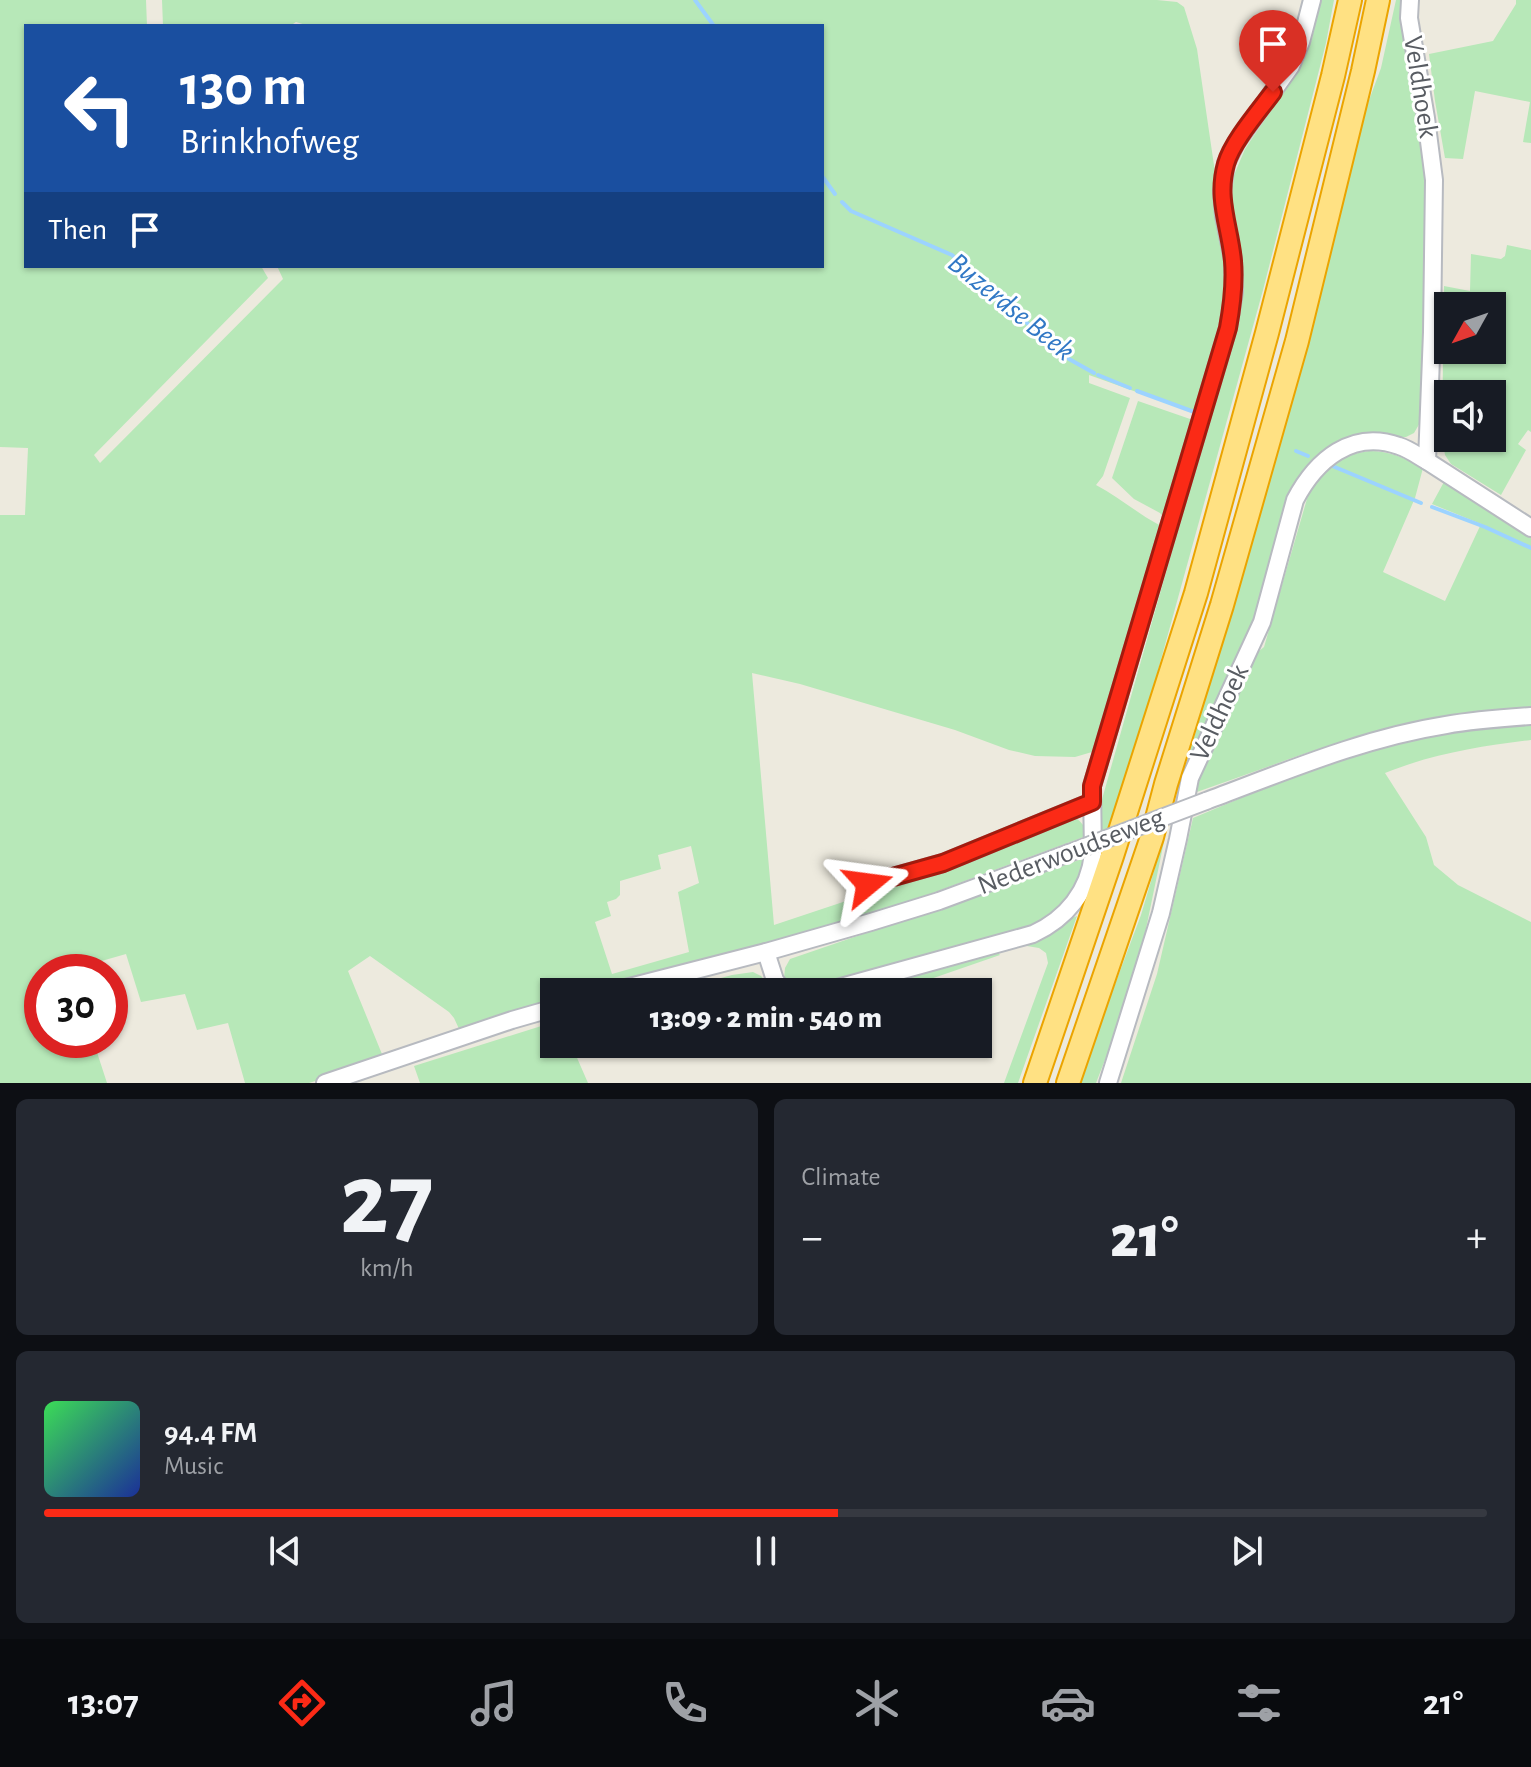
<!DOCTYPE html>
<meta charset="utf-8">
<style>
body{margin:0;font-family:"Alegreya Sans",sans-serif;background:#242831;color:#f1f3f6;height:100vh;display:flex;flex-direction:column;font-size:30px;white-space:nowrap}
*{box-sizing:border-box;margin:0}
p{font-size:26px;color:#9ea1a6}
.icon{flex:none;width:44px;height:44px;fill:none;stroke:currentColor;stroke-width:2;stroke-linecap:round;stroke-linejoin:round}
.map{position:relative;height:1083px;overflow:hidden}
.drawer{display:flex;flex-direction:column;gap:16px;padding:16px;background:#0d0f14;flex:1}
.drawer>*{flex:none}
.top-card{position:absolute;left:24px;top:24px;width:800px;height:244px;border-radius:0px;box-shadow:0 2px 6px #0004;background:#1a4fa0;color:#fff;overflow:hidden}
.needle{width:52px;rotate:230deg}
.buttons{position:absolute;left:1434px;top:292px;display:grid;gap:16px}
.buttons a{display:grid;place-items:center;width:72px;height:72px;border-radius:0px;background:#171b24;box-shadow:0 2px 6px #0004;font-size:40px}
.speed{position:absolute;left:24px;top:954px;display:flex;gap:16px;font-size:40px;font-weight:700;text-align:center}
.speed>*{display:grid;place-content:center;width:104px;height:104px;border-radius:50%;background:#171b24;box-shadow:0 2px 6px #0004;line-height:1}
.speed .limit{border:12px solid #d22;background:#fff;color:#111}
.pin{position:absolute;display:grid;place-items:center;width:68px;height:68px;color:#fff;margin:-82px -34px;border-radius:50% 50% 50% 0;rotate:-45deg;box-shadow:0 0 8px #0007}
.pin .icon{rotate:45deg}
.me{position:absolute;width:88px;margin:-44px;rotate:74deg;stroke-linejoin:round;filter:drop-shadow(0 0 6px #0008)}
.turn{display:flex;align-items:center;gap:28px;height:168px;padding:0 24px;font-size:36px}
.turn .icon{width:104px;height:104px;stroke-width:2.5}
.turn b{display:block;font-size:56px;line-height:68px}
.then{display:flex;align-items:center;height:76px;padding:0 24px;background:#0003;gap:16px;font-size:30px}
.big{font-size:60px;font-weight:800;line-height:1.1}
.drawer .card{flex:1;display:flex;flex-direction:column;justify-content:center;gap:12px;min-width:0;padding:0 28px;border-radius:12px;background:#242831}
.drawer .dial{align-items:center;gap:0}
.dial b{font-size:104px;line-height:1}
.song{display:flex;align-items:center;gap:24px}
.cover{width:96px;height:96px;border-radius:12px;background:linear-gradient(135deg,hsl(130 70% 55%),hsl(230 70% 35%))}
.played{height:8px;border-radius:4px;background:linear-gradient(90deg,#fb2a16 55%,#363941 55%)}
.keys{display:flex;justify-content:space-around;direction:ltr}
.heat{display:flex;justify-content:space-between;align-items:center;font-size:44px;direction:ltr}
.drawer .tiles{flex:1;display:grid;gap:16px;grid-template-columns:1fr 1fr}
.card:last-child{grid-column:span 2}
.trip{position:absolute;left:540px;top:978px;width:452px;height:80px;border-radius:0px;background:#171b24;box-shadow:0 2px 6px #0004;font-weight:800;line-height:80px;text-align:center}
.tab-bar{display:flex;height:128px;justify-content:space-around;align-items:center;background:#090b0e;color:#9ea1a6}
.tab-bar .icon{width:56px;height:56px}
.tab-bar .on{color:#fb2a16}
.tab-bar b{font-size:36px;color:#f1f3f6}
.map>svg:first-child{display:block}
.green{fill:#b7e8b8;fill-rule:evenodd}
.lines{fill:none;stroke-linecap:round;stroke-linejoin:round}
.stream{stroke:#9cd3ff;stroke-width:4}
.minor-casing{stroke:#b7bac0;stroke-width:20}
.highway-casing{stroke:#eba400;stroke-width:26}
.minor{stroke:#fff;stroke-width:16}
.highway{stroke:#ffe183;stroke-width:22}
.minor-bridge-casing{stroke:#b7bac0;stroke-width:20;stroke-linecap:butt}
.minor-bridge{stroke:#fff;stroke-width:16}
.route-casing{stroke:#a31b0e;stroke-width:20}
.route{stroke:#fb2a16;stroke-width:14}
.labels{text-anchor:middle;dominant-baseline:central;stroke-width:6;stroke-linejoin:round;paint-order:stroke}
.street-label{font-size:28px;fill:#585c62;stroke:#fff}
.water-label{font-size:30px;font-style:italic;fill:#3178c5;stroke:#fff}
</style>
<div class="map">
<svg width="1531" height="1083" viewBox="0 0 1531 1083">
<rect width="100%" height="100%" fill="#edeade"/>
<g class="green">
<path d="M0,0H146L147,26H26V266H261L268,278L94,455L100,463L283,279L277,266H822V26H309L296,22L290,26H163L162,0H1157L1177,2L1184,7L1197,49L1216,179L1215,208L1227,271L1226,296L1219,331L1195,413L1089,375V383L1130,398L1103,476L1096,485C1119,497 1138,514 1161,526L1097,744L1092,752L1075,757L1035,756L1009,750L955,730L800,684L752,673L774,925L894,885L917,880L1060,819L1072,816C1081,820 1084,826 1089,835L860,920L597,992H554V1006L460,1031L454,1018L449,1012L370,956L348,971L384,1059L309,1083H245L228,1023L197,1030L185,994L141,1002L126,954L70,970L71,972H42V1040H93L107,1083H0V515H25L28,448L0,447ZM691,846L699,883L678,892L689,952L612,974L595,922L611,916L607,902L616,899L620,895V881L661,869L658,855Z"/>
<polygon points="1320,0 1334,0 1326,43 1263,290 1144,721 1130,766 1101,846 1099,810 1236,324 1241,299 1241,271 1232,197 1234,175 1245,149 1303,63 1312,39"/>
<polygon points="1396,0 1403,0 1427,149 1426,322 1421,421 1414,433 1406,437 1365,438 1341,445 1292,498 1254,620 1191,762 1178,816 1170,819 1270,480 1365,111 1381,68"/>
<polygon points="1516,0 1531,0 1531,143 1523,142 1530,102 1475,91 1463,159 1445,158 1435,101 1429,54 1493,41 1516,4"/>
<path d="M1507,245L1531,250V432L1528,430L1518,444L1526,450L1501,495L1451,464L1445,455L1442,436L1444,286L1470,291L1471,254L1501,259L1505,256ZM1448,306H1492V350H1448ZM1492,394V438H1448V394Z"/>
<polygon points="1138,401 1193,420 1164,518 1160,513 1134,499 1112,478"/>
<path d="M1369,451C1390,451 1405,458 1423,468L1415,498L1383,572L1445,601L1481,524L1432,504L1445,480L1531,531V708C1414,708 1303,755 1194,793L1199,766L1248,660L1264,647L1309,492C1326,465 1338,456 1369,451Z"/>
<path d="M1531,723V740C1481,746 1432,754 1385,773L1426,837L1434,865L1458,885L1531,922V1083H1121L1157,974L1193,818L1349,753L1407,738L1481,727Z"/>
<polygon points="1167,827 1135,982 1096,1083 1078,1083 1141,915"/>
<polygon points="1085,858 1074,891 1058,907 1035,926 879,970 800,989 789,985 784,978 785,968 790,959"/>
<polygon points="1077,916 1018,1083 1004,1083 1048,963 1046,953 1039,948 1021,945 1062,922"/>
<polygon points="994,948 1000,955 893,992 838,992"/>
<polygon points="753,972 761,976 775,992 754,992 748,985 702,992 669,992 732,975"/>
<polygon points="554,1022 554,1044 571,1044 588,1083 420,1083 414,1066"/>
</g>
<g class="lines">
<g class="stream">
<polyline points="695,0 714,26"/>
<polyline points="822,176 835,194"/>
<polyline points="842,202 851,211 952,255 1047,341 1069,359 1094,373"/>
<polyline points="1098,375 1130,388"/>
<polyline points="1137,391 1197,413"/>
<polyline points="1296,451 1308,456"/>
<polyline points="1330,465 1421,503"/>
<polyline points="1432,507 1485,527 1531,548"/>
</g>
<defs>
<g id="minor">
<polyline points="1410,0 1409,18 1426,118 1434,180 1432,332 1427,461 1531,528"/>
<path d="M1206,801C1284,772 1363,738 1446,725C1474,720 1502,718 1531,716"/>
<polyline points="868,884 943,863 1092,802"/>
<polyline points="766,952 775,980 784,992"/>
<polyline points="610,992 766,952 871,922 939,901 1069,853"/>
<path d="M823,992L1033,934C1066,919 1089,891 1093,854L1092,786L1228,328L1234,292L1233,260L1224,216L1222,192L1226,163L1236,143L1291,66L1301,42L1312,0"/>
<polyline points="325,1083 512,1020 554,1008"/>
<path d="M1108,1083L1161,913L1178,839L1190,778L1262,622L1295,500C1316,460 1352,429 1399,446C1409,449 1418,456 1427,461"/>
</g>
<g id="highway">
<polyline points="1035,1083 1112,856 1196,593 1267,333 1333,76 1350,0"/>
<polyline points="1068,1083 1152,837 1166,784 1222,605 1297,341 1363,71 1378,0"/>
</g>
</defs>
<use href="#minor" class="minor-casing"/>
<use href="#highway" class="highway-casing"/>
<use href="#minor" class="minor"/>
<use href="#highway" class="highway"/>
<defs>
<polyline id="minor-bridge" points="1069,853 1206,801"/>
</defs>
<use href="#minor-bridge" class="minor-bridge-casing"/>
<use href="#minor-bridge" class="minor-bridge"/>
</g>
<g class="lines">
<defs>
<path id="route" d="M868,884L943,863L1092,802V786L1228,328C1232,306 1235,284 1233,261C1230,227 1216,199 1226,164C1232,142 1259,111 1273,92"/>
</defs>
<use href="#route" class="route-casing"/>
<use href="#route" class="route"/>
</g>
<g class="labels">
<g class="street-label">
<text transform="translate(1420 87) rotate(81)">Veldhoek</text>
<text transform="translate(1220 713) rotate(-65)">Veldhoek</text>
<text transform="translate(1071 852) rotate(-21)">Nederwoudseweg</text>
</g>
<g class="water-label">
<text transform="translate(1011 307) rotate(39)">Buzerdse Beek</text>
</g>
</g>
</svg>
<div class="buttons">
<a><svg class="needle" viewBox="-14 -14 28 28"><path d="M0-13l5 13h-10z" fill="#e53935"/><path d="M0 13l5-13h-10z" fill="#9ea1a6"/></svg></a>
<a><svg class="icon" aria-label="sound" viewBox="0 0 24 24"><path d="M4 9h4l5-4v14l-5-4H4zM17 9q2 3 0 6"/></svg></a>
</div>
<div class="speed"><div class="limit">30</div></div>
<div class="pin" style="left:1273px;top:92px;background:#d93025"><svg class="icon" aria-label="arrive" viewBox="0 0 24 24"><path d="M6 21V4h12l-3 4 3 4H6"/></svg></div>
<svg class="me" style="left:868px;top:884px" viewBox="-20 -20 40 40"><path d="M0-17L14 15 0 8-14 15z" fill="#fb2a16" stroke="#fff" stroke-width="4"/></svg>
<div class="trip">13:09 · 2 min · 540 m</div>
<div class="top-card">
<div class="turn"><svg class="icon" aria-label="left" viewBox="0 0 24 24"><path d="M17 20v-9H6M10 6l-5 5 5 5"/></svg><div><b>130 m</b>Brinkhofweg</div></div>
<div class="then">Then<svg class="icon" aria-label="arrive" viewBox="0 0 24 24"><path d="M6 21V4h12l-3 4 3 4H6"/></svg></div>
</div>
</div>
<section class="drawer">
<div class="tiles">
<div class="card dial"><b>27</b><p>km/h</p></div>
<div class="card"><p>Climate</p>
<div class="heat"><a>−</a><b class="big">21°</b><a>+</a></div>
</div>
<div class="card">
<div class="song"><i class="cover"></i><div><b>94.4 FM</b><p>Music</p></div></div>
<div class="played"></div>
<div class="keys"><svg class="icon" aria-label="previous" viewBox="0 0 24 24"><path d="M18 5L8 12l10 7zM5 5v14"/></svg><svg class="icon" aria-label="pause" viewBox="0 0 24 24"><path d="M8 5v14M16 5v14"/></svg><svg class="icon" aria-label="next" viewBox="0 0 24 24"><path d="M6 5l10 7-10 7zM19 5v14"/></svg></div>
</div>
</div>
</section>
<nav class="tab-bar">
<b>13:07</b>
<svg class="icon on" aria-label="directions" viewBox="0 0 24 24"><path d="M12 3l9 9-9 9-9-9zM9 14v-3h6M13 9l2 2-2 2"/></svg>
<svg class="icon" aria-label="music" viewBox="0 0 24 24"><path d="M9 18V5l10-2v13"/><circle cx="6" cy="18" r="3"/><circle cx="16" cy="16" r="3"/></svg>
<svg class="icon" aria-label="phone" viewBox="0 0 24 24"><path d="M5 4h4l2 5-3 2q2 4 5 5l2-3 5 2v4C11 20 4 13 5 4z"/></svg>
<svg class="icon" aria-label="climate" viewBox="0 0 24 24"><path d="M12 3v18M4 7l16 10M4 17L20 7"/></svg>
<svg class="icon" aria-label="car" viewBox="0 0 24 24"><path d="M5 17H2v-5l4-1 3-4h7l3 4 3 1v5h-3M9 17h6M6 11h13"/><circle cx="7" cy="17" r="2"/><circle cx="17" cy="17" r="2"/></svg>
<svg class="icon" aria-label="filters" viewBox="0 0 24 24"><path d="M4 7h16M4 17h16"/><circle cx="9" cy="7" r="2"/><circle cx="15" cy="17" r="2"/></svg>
<b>21°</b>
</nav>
